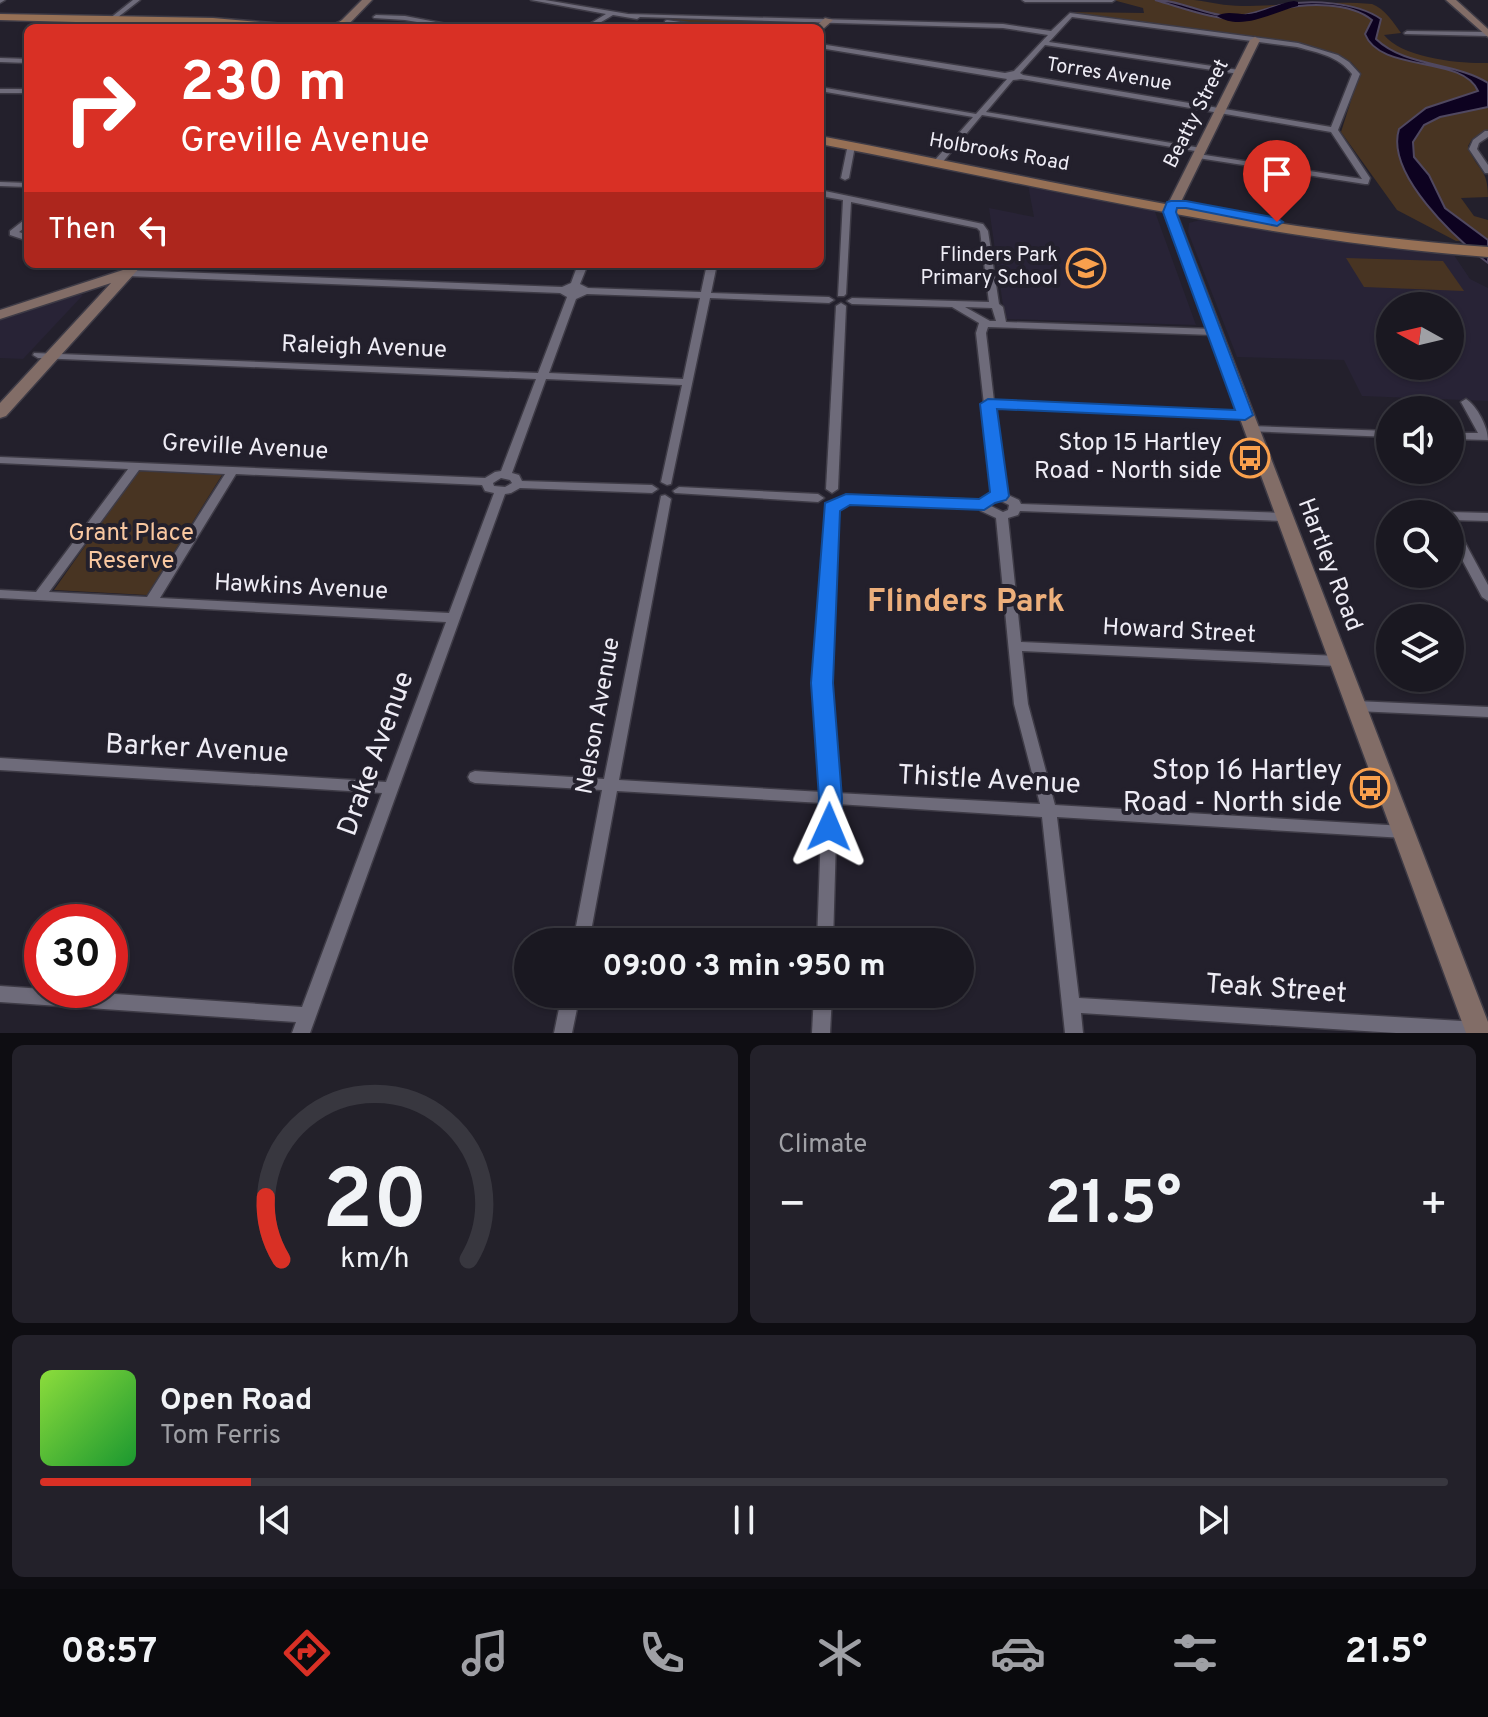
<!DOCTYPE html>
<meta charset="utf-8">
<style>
body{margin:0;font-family:Overpass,sans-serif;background:#23212a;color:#f1f3f6;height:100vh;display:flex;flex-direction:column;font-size:30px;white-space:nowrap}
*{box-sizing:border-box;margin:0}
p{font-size:26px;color:#9fa0a5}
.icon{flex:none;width:44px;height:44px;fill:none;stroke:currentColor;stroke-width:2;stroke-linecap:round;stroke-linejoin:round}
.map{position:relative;height:1033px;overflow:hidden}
.drawer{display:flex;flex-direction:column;gap:12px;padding:12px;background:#0e0d12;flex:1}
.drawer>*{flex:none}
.guide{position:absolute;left:24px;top:24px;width:800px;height:244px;border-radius:12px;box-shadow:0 2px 6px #0004,0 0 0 2px #38373f;background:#d93025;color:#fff;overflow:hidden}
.needle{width:52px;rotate:278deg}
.buttons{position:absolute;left:1376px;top:292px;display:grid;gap:16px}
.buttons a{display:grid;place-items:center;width:88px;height:88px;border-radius:50%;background:#1a1821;box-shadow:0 2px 6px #0004,0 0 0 2px #38373f;font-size:40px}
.speed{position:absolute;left:24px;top:904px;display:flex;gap:16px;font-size:40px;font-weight:700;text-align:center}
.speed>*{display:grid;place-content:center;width:104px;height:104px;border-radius:50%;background:#1a1821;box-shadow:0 2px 6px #0004,0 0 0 2px #38373f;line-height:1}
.speed .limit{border:12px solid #d22;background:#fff;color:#111}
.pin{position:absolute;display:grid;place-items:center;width:68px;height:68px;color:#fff;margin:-82px -34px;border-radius:50% 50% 50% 0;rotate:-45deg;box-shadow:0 0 8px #0007}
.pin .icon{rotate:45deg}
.me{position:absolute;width:88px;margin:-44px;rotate:1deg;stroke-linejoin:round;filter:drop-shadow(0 0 6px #0008)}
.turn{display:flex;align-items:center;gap:28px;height:168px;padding:0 24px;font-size:36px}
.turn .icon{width:104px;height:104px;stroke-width:2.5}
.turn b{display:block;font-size:56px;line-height:68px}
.then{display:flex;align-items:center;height:76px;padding:0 24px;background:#0003;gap:16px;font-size:30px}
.big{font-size:60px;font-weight:700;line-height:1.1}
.drawer .card{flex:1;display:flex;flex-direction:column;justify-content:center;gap:12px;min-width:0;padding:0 28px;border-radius:12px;background:#23212a}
.drawer .dial{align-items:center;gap:0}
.dial svg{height:208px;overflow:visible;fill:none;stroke:#38373f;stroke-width:7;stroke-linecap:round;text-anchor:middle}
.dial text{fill:#f1f3f6;stroke:none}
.song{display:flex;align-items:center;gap:24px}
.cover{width:96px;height:96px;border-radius:12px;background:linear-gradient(135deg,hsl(90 70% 55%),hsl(130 70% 35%))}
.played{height:8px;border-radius:4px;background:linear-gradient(90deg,#d93025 15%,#38373f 15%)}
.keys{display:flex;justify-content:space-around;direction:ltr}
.heat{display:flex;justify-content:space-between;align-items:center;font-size:44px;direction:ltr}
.drawer .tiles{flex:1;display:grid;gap:12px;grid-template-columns:1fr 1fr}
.card:last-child{grid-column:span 2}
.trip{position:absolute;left:514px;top:928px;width:460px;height:80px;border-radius:40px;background:#1a1821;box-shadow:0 2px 6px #0004,0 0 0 2px #38373f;font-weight:700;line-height:80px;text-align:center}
.tabs{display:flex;height:128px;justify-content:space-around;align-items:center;background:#0a0a0d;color:#9fa0a5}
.tabs .icon{width:56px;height:56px}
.tabs .on{color:#d93025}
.tabs b{font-size:36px;color:#f1f3f6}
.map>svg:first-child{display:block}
.built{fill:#282336;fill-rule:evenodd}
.green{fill:#483422}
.water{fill:#0d0220;stroke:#504860;stroke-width:2}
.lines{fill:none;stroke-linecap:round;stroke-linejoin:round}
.river{fill:#0d0220;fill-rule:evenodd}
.street-casing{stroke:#3e3b46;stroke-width:3}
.secondary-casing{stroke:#3e3b46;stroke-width:3}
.primary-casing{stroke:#3e3b46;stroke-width:3}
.street{fill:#6e6b7a;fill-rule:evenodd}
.secondary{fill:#826d67;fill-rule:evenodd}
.primary{fill:#967055;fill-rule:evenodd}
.route{fill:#1a73e8;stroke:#114b97;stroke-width:2}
.labels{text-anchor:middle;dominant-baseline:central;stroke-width:8;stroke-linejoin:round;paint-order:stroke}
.far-street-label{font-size:20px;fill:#eeecf5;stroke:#23202c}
.far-poi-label{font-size:20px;fill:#eeecf5;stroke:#23202c;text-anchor:end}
.street-label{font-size:24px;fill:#eeecf5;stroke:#23202c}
.poi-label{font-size:24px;fill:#eeecf5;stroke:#23202c;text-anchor:end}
.park-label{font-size:24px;fill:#f8c7a0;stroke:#23202c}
.near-street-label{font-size:28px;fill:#eeecf5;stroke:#23202c}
.near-poi-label{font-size:28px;fill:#eeecf5;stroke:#23202c;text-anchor:end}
.district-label{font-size:32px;font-weight:bold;fill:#edaf7b;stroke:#23202c}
</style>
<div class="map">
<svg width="1488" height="1033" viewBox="0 0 1488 1033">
<rect width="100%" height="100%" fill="#23202c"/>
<g class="built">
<polygon points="1028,185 1154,209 1196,325 1005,319 989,208 1034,217"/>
<path d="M1200,220L1367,246L1452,252L1470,279L1488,288V401L1362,396L1344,360L1237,357L1188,232L1189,223ZM1390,306H1450V366H1390Z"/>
<polygon points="77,294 83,295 23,359 0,358 0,320"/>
</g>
<g class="green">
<path d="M1113,0C1139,0 1167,0 1194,0C1210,2 1225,6 1242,6C1281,6 1334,0 1372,4C1385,9 1393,22 1401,33L1384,35C1402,58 1460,64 1488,63V130L1472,139L1468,146C1477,172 1488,167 1488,197L1461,198L1474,216L1488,220V242L1456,241L1397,210L1341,132L1360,72L1351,62L1332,52L1309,46L1068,12L1144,13L1143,8Z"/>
<polygon points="655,17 815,21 818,23 812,28 724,28"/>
<polygon points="1346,258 1443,261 1464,291 1364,287"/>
<polygon points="138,471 222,475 147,595 54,590"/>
</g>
<path class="water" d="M1155,0C1180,0 1202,14 1227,16C1247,17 1261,10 1280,5C1310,0 1355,1 1381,19L1376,39C1405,67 1455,62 1488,83V107L1440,117L1424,125L1413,142L1414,157L1429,175L1445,208L1488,240V263C1456,239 1385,174 1399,129L1426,108L1478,91C1463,55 1380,73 1365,34L1372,20C1350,2 1308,3 1281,9C1270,11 1258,19 1246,19C1215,21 1184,8 1155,0Z"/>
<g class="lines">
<path class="river" d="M1294,1L1298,2V6C1273,12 1242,32 1217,16C1227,10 1238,15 1249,14C1259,14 1279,3 1294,1Z"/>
<defs>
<g id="street">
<polygon points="0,0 5,0 0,3"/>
<polygon points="133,0 140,0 113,21 109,21 109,19"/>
<path d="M531,0H545L628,14L1003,24L1051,31L1070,13L1298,43L1338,55L1349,62L1360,74L1338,130L1370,178L1368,184H1365L1198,158L1194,156L1198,154L1362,179L1331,132L1021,79L1013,80L986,112L1201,148L1205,150L1201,152L982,115L941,164H935V160L973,117L820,91V87L976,114L1007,79L820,48V44L1005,73L1014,71L1048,35L1003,28L640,17L637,19L613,15L591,28H583L606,14ZM1072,17L1297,47C1319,53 1338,56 1352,74L1331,127L1023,75L1020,73L1045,45L1239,74L1243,72L1239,70L1049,42Z"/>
<polygon points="1022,0 1115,0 1112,2 1025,2"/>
<polygon points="376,15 405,16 467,28 453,28 405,20 374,18 373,17"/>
<polygon points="667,20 707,26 710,28 694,28 665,23 665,21"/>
<polygon points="1407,31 1488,32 1488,36 1405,34 1404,33"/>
<polygon points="0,58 28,59 28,63 0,62"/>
<rect x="0" y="89" width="28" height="4"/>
<polygon points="1485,131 1488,131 1488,137 1479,143 1477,149 1488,165 1488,173 1485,173 1469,149 1473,140"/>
<polygon points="848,144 855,146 849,178 845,180 841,178"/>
<polygon points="0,182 28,183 28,187 0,186"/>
<path d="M820,190L983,224L988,231L999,304L1003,307L1006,322L1213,329L1218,332L1213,335L988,327L986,333L994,401L1245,412L1250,415L1245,418L995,408L1006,494L1019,500L1021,504L1283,513L1289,517L1283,521L1020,511L1018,515L1008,518L1021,642L1338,656L1343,658L1345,661L1343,664L1338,666L1022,651L1028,704L1055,805L1404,826L1409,828L1412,832L1409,836L1404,838L1057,817L1079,998L1478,1022L1484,1024L1487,1030L1486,1033H1396L1081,1013L1083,1033H1065L1042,817L837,804L833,942H817L822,803L617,791L589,942H573L602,790L475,783L470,781L468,777L470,773L475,771L604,779L661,496L665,495L671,499L619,780L822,792L815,683L826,507L832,503L838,507L829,683L837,793L1040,804L1014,704L996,518L981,511L979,507L846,503L840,499L846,495L980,500L994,494L976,333L979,323L952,307L852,304L847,301L852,298L989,302L980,231L977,228L851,202L846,294L844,296H838L843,200L820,196ZM965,307L992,308L996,321H990ZM999,500L1009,505L1008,510L1003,512L991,506V503Z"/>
<polygon points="28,217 28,225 19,232 28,235 28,241 10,235 10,231"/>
<path d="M578,264H588L580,284L588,288L701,292L707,264H717L711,293L829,297L834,300L829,303L710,298L671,484L667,485L661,482L682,385L546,379L512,473L519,475L522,481L652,485L658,489L652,493L520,488L511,493L505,494L310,1033H292L296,1022L0,1002V986L302,1007L382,793L0,770V758L386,782L446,622L0,598V590L36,592L128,469L0,463V457L485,478L495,472L501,471L536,379L38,358L33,355L34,353L538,373L567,297L560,293L127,276L122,273L127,270L562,287L571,283ZM587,294L700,298L683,379L549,373L576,299ZM139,470L225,474L147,597L49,592ZM236,474L482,485L485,491L494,493L449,613L160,598ZM501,478L510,480L512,483L505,487L494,486L493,483Z"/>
<polygon points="841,303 846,306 838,489 832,493 826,489 836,306"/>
<path d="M1466,399C1477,406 1488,427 1488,440L1450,439V433H1478L1461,402Z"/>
<polygon points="1250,426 1390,431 1390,437 1246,431 1244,429"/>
<polygon points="679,487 818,494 824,498 818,502 675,493 673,491"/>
<polygon points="1401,507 1424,511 1426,514 1397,514 1395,511 1397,508"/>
<polygon points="1450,512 1488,513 1488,521 1450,520 1450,514 1445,514"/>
<polygon points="1450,522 1456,526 1488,585 1488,601 1482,597 1450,537"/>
<polygon points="1356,701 1488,707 1488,717 1356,711 1351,710 1349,706 1351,702"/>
<polygon points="562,994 580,994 572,1033 554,1033"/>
<polygon points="814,994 832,994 830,1033 812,1033"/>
</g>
<g id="secondary">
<polygon points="362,0 372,0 345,28 334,28"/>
<polygon points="1446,0 1456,0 1488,29 1488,37"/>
<polygon points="825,18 833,20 822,30 814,28"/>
<polygon points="1255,37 1260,40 1176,212 1488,1022 1488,1033 1466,1033 1164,212 1250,40"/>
<polygon points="128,264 143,264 6,416 0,418 0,403 111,283 0,319 0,310 123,270"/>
</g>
<g id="primary">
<polygon points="0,14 213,18 296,25 301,28 0,20"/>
<polygon points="343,20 348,23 347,25 326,28"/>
<path d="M820,136C1041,178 1263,232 1488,247V257C1264,240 1041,186 820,144Z"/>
</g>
</defs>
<use href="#street" class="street-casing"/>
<use href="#secondary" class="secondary-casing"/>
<use href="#primary" class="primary-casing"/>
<use href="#street" class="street"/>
<use href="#secondary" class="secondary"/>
<use href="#primary" class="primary"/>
</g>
<polygon class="route" points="1171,201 1186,201 1277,218 1283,222 1277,226 1186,208 1177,208 1176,212 1253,415 1245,420 997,409 1009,496 1006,500 995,503 984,510 850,505 840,511 833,683 842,798 841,827 837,833 829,836 821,833 817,827 819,798 811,683 825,503 846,494 979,499 990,492 980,404 988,399 1235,410 1163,212 1167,202"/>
<defs>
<symbol id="school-ring" viewBox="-11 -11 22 22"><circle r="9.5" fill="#23202c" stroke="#f9a04d" stroke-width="1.5"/><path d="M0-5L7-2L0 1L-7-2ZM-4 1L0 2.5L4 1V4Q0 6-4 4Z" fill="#f9a04d"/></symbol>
<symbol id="bus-ring" viewBox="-11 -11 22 22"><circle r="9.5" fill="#23202c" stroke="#f9a04d" stroke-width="1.5"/><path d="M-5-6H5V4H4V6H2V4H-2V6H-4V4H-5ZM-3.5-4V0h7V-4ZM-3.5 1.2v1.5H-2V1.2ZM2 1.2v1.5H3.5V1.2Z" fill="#f9a04d"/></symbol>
</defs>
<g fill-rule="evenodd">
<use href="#school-ring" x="1064" y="246" width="44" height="44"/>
<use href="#bus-ring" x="1228" y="436" width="44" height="44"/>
<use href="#bus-ring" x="1348" y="766" width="44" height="44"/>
</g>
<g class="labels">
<g class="far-street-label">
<text transform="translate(1109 75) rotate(9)">Torres Avenue</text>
<text transform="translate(1197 114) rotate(-63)">Beatty Street</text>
<text transform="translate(999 153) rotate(10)">Holbrooks Road</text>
</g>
<g class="far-poi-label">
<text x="1058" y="256">Flinders Park<tspan x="1058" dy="23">Primary School</tspan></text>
</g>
<g class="street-label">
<text transform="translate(364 348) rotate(2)">Raleigh Avenue</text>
<text transform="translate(245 448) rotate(3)">Greville Avenue</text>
<text transform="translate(1329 565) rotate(69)">Hartley Road</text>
<text transform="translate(301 588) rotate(3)">Hawkins Avenue</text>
<text transform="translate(1179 632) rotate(3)">Howard Street</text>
<text transform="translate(599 716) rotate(-80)">Nelson Avenue</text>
</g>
<g class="poi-label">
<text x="1222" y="444">Stop 15 Hartley<tspan x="1222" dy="28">Road - North side</tspan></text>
</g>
<g class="park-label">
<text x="131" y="534">Grant Place<tspan x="131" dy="28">Reserve</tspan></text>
</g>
<g class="near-street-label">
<text transform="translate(197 750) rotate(3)">Barker Avenue</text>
<text transform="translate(377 754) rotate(-70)">Drake Avenue</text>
<text transform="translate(989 781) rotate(3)">Thistle Avenue</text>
<text transform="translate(1276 990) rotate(4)">Teak Street</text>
</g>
<g class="near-poi-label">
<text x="1342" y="772">Stop 16 Hartley<tspan x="1342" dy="32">Road - North side</tspan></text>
</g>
<g class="district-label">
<text x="966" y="603">Flinders Park</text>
</g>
</g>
</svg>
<div class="buttons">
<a><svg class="needle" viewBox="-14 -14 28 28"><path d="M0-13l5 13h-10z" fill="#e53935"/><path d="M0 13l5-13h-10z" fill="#9fa0a5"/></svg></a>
<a><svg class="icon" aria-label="sound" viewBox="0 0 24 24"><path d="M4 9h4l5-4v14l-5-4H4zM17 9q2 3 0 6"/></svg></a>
<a><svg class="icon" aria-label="search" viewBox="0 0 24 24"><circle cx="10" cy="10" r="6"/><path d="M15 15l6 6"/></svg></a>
<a><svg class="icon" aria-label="layers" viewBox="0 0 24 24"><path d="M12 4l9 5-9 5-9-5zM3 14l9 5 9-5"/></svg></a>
</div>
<div class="speed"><div class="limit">30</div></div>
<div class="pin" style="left:1277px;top:222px;background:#d93025"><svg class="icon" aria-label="arrive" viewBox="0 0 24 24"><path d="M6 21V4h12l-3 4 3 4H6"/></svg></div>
<svg class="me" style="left:829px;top:827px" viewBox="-20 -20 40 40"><path d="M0-17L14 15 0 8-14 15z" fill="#1a73e8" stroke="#fff" stroke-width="4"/></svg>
<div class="trip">09:00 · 3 min · 950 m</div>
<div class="guide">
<div class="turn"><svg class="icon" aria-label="right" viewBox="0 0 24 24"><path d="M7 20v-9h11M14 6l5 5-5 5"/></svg><div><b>230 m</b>Greville Avenue</div></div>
<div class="then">Then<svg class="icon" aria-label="left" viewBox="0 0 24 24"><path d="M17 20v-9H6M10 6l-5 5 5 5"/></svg></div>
</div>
</div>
<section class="drawer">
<div class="tiles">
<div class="card dial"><svg viewBox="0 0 100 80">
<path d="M14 69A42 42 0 1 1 86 69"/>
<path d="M14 69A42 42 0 0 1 8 45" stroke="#d93025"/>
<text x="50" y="56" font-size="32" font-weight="700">20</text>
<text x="50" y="72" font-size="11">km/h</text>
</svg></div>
<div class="card"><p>Climate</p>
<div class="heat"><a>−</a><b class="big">21.5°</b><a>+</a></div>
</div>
<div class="card">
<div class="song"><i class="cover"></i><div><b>Open Road</b><p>Tom Ferris</p></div></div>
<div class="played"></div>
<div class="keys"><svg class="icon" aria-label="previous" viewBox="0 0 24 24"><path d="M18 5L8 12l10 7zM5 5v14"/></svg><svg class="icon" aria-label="pause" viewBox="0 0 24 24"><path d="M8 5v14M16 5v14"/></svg><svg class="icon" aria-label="next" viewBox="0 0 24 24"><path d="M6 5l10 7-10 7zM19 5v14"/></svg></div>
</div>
</div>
</section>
<nav class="tabs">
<b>08:57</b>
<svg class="icon on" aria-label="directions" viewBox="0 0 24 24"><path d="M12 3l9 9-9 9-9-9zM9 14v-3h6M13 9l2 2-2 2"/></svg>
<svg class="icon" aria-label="music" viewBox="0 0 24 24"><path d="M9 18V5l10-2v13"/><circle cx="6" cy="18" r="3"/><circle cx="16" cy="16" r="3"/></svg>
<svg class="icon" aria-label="phone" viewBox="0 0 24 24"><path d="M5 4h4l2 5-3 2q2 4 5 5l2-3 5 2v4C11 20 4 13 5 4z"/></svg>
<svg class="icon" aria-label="climate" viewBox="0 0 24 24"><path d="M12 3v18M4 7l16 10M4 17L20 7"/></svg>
<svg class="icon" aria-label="car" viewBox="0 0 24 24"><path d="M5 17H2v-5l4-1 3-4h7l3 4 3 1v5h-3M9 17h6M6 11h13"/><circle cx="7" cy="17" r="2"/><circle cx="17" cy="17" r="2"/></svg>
<svg class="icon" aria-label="filters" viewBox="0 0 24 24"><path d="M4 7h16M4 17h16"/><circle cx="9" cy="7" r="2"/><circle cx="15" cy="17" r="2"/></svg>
<b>21.5°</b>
</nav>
